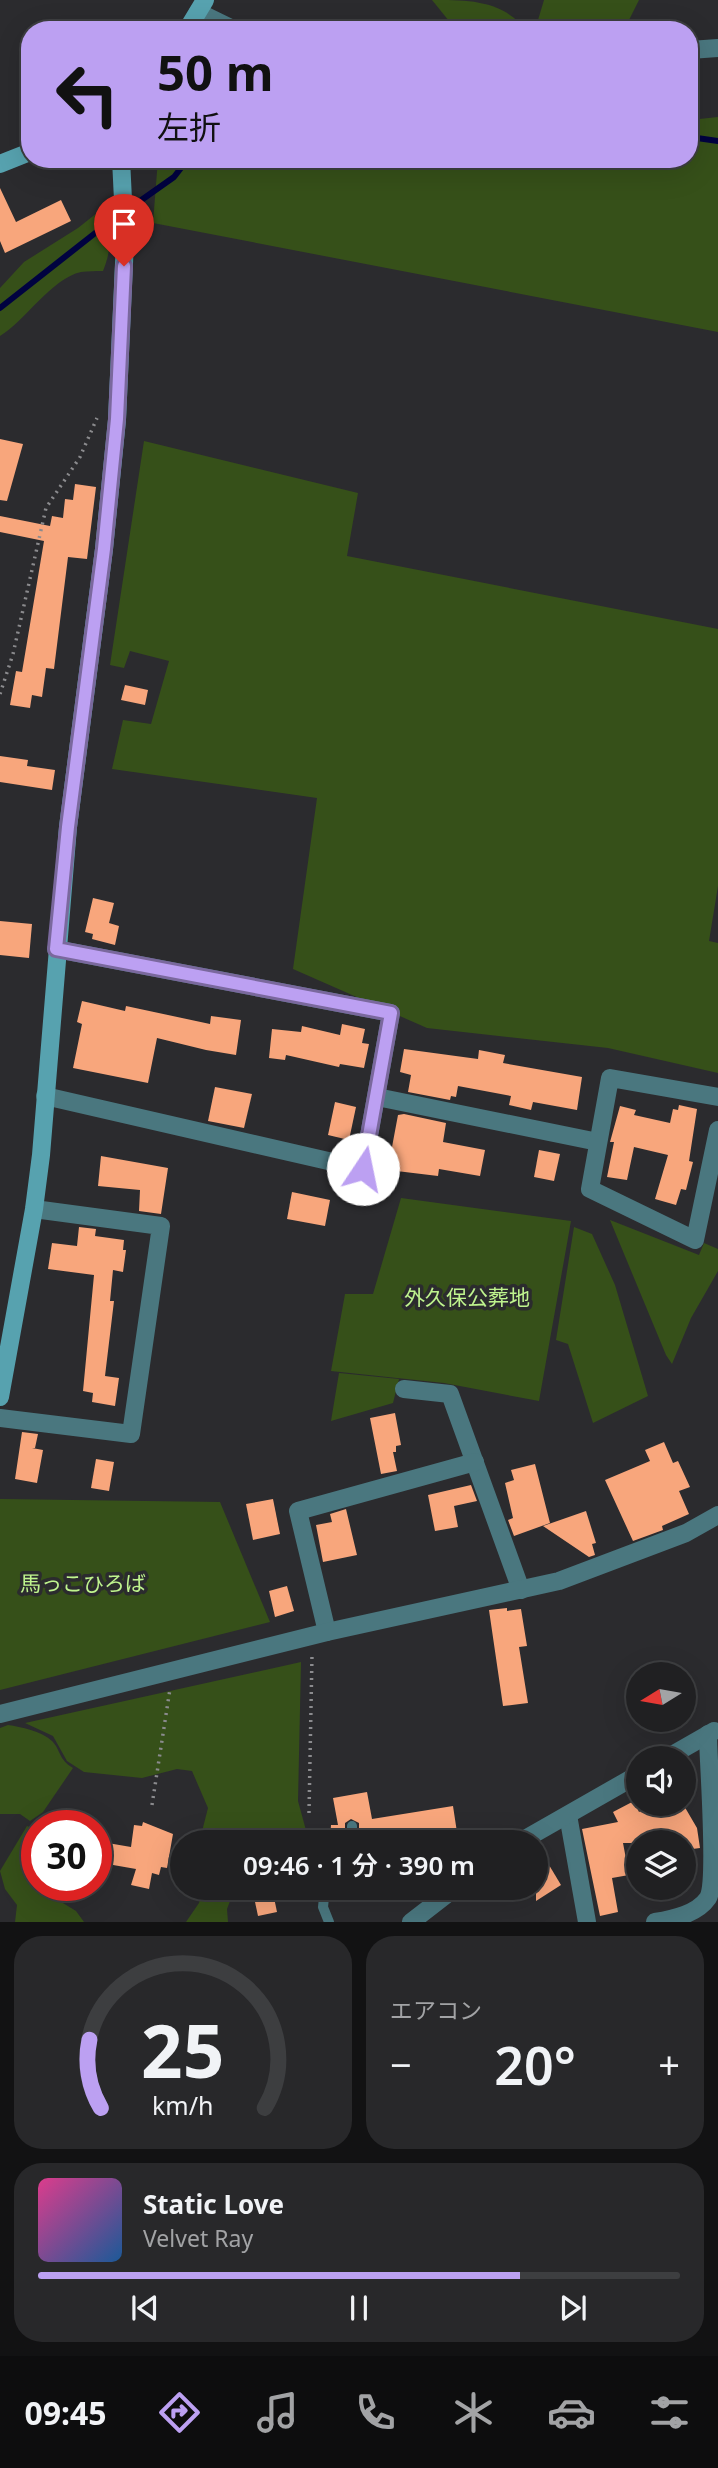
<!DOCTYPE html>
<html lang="ja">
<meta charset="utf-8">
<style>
body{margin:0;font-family:"Noto Sans","Noto Sans JP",sans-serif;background:#28282a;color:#f1f3f6;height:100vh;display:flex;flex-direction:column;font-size:26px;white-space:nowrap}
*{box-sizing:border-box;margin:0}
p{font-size:23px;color:#a2a3a5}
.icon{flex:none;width:38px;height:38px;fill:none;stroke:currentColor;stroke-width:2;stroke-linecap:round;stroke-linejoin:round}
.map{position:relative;height:1922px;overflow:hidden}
.details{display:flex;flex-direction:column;gap:14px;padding:14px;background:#121213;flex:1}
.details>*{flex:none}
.guide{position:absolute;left:21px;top:21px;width:677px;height:147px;border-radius:28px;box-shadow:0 7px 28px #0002,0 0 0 2px #3d3e40;background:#bca0f2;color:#111;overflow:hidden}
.needle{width:46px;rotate:259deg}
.buttons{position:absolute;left:626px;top:1662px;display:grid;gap:14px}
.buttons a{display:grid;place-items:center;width:70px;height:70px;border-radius:50%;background:#202022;box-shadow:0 7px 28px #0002,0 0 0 2px #3d3e40;font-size:35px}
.speed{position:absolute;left:21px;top:1810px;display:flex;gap:14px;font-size:35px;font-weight:700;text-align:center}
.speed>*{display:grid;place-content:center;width:91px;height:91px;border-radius:50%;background:#202022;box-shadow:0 7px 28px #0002,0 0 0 2px #3d3e40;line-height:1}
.speed .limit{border:10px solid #d22;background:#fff;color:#111}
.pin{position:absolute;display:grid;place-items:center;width:60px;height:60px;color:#fff;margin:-72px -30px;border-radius:50% 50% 50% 0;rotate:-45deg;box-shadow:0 0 7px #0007}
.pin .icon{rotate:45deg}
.me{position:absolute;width:77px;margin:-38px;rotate:11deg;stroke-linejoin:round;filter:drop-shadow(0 0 5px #0008)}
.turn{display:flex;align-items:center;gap:24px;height:147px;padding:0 21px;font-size:32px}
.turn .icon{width:91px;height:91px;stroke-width:2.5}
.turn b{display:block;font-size:49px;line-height:60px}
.big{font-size:52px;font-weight:600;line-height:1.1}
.details .card{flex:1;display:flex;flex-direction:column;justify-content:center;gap:10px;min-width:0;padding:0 24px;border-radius:28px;background:#28282a}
.details .dial{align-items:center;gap:0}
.dial svg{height:182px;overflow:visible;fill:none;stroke:#3d3e40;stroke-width:7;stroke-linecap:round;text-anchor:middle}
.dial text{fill:#f1f3f6;stroke:none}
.song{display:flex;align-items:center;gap:21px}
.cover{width:84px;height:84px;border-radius:10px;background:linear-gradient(135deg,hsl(330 70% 55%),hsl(210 70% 35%))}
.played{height:7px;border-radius:4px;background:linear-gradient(90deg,#bca0f2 75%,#3d3e40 75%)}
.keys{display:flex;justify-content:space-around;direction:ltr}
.heat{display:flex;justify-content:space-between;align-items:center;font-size:38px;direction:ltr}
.details .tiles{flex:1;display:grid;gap:14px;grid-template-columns:1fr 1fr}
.card:last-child{grid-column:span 2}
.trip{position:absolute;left:170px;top:1830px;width:378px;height:70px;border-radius:35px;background:#202022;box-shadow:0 7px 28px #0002,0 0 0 2px #3d3e40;font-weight:600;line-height:70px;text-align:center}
.tabs{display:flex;height:112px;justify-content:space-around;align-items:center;background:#0d0d0e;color:#a2a3a5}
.tabs .icon{width:49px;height:49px}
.tabs .on{color:#bca0f2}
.tabs b{font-size:32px;color:#f1f3f6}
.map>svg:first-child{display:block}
.green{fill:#365019}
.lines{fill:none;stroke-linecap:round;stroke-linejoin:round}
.stream{stroke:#000240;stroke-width:6}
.building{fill:#f8a67c}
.path{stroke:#8b8b8e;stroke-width:3.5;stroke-dasharray:2 5;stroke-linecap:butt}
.lane{stroke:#4a777f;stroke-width:10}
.street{stroke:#4a777f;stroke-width:18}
.secondary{stroke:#57a2af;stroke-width:18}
.route-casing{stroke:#7a689d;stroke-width:18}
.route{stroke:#bca0f2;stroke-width:12}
.labels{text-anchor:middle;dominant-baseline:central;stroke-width:7;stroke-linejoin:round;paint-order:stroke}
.park-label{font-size:21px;fill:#bff48e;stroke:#2b2b2e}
</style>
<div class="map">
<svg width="718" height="1922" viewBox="0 0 718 1922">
<rect width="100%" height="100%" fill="#2b2b2e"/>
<g class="green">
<path d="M432,0C469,0 502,0 526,30L449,21Z"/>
<polygon points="544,0 639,0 624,30 535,30"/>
<polygon points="718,117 718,332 153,223 158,159 690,159 690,120"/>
<path d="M107,205C112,228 112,249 103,271C96,271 88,271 81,272C52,278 24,322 0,336V288L24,262L78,228Z"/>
<polygon points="144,441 358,493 347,556 718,629 718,886 709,941 718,943 718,1073 608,1048 427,1028 293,969 317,798 112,769 123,720 151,724 169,661 130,651 124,668 110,665"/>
<polygon points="401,1198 571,1221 539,1401 444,1383 331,1371 345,1294 373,1294"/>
<polygon points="610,1220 699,1255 704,1243 718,1249 718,1271 691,1318 672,1364 666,1355"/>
<polygon points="574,1227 592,1234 615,1285 648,1396 593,1423 568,1344 556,1340"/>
<polygon points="339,1373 399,1379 393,1403 331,1421"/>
<polygon points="0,1499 220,1502 270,1622 0,1690"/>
<polygon points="301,1662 298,1801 307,1834 304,1843 199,1843 208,1808 192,1771 177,1769 142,1778 84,1772 67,1761 53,1736 25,1723"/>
<path d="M8,1725C21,1727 41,1731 52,1741C61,1750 58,1759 73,1768L43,1812L30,1821L20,1814H0V1728Z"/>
<polygon points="27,1826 37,1830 37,1885 51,1885 53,1897 76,1911 84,1922 15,1922 17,1905 5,1889 0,1871"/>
<polygon points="203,1888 235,1888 227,1909 228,1922 186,1922 199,1903"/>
</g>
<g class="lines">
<g class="stream">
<polyline points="690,137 718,141"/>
<polyline points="0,308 99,230 174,177 188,159"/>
</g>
</g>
<g class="building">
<polygon points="0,188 16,222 61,200 71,221 5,253 0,241"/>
<polygon points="0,439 23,444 7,501 0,500"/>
<polygon points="75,484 96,487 87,559 68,557 54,669 46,668 42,697 32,695 30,708 10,705 16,671 22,672 44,541 0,532 0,516 50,526 52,516 63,518 65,499 73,500"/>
<polygon points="125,685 148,690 145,705 121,700"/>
<polygon points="0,756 28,760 27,766 55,770 52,790 0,782"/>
<polygon points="93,898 114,903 109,923 119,926 115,945 92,939 93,934 85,932"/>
<polygon points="0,921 32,924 29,958 0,955"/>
<polygon points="82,1001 125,1011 126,1006 210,1024 211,1016 241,1020 236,1055 206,1050 157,1038 148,1083 73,1068 82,1024 77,1022"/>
<polygon points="342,1024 365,1029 362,1043 369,1044 364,1068 340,1064 339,1067 286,1055 285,1060 269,1058 272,1029 301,1032 302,1026 340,1035"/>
<polygon points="404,1049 478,1059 479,1050 505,1055 503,1063 582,1077 577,1110 533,1102 531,1110 509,1105 511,1096 458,1086 456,1097 451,1096 450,1100 408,1092 411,1075 400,1072"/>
<polygon points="215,1087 252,1094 244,1128 208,1121"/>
<polygon points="335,1102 356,1107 349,1140 328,1135"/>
<polygon points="679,1105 697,1109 689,1161 693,1162 686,1190 681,1189 676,1205 655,1199 668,1155 634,1147 627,1180 607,1177 614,1142 610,1142 620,1106 636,1110 634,1115 670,1123 673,1109 678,1110"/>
<polygon points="404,1114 446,1123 443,1142 485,1150 480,1176 439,1169 438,1176 380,1169 384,1145 392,1147 398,1115"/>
<polygon points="539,1150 560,1154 554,1181 534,1177"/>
<polygon points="101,1156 168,1168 161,1214 139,1211 140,1190 98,1186"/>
<polygon points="292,1192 330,1200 325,1226 287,1219"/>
<polygon points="79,1227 96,1229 95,1236 124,1240 123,1250 126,1250 123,1272 113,1270 110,1301 114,1301 105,1376 119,1378 115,1406 92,1402 93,1393 83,1391 94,1275 48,1269 52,1243 77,1246"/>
<polygon points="395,1413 401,1445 396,1446 396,1452 393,1452 397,1471 381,1474 370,1418"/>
<polygon points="22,1432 38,1434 35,1448 32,1448 43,1450 37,1483 15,1479"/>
<polygon points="664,1442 673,1463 678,1461 690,1487 679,1491 689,1514 662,1526 663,1530 633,1541 605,1480 650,1461 645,1450"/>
<polygon points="96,1459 114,1462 109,1491 91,1488"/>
<polygon points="535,1464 550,1523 514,1536 508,1520 513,1518 505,1483 514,1480 511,1470"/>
<polygon points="471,1485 477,1501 454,1506 458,1527 435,1531 428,1495"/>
<polygon points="273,1499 280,1534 253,1540 246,1504"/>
<polygon points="346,1509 357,1555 323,1562 316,1525 332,1522 330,1514"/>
<polygon points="586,1511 596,1543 592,1544 595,1555 589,1557 543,1526"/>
<polygon points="287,1586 294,1611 275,1617 269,1591"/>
<polygon points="507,1608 507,1611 521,1609 527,1646 519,1647 528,1703 503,1706 489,1610"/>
<polygon points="367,1792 372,1819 453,1806 458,1839 433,1843 359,1843 359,1823 351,1819 345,1823 345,1842 330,1841 331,1825 338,1825 333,1798"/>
<polygon points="634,1801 639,1812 652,1804 683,1804 697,1828 700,1848 685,1850 684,1843 680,1843 674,1832 650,1843 623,1843 629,1875 612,1878 618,1912 600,1916 582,1829 618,1822 613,1812"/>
<polygon points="143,1822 173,1834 167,1868 161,1867 159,1875 152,1873 149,1889 131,1885 136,1869 96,1862 96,1841 131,1847 134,1825 142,1826"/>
<polygon points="537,1845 561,1885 536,1901 536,1846"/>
<polygon points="252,1888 272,1888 277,1912 258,1916"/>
</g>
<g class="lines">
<g class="path">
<polyline points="0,694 13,654 46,508 80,457 97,418"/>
<polyline points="152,1805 170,1689"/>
<polyline points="309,1813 312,1655"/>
</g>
<g class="lane">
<polyline points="352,1826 352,1843"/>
<polyline points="325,1888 323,1907 329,1922"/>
</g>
<g class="street">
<polyline points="198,12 235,30"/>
<polyline points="690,50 718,48"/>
<polyline points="45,1096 363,1169 391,1013 56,949"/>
<polyline points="377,1097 598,1142"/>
<polyline points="718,1097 610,1078 590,1189 695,1240 718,1130"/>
<polyline points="404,1389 450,1394 521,1590"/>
<polyline points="0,1418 131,1434 161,1226 34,1209"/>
<polyline points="327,1632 298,1511 475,1462"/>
<polyline points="0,1714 327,1632 559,1581 686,1533 718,1515"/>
<polyline points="665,1759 714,1731"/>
<polyline points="568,1815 587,1922"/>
<polyline points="518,1843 639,1774"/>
<polyline points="411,1922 455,1888"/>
<path d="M655,1922C673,1919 697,1914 708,1898C718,1880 708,1763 708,1734"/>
</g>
<g class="secondary">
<polyline points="187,30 205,0"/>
<polyline points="0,164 30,152"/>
<polyline points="0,1397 34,1209 41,1155 68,827 104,549 117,420 125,241 121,159"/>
</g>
</g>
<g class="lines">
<defs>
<polyline id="route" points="124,266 117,419 104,549 68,827 56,949 391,1013 363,1169"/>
</defs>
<use href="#route" class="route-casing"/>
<use href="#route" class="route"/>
</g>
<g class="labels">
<g class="park-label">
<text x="467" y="1297">外久保公葬地</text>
<text x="83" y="1583">馬っこひろば</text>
</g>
</g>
</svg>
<div class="buttons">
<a><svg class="needle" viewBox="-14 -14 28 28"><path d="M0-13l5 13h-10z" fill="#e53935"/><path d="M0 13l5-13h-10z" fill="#a2a3a5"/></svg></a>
<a><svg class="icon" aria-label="sound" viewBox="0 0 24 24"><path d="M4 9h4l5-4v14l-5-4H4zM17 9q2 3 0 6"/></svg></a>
<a><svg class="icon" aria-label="layers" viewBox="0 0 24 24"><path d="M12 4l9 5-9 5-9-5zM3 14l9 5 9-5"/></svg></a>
</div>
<div class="speed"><div class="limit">30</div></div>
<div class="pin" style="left:124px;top:266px;background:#d93025"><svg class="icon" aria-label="arrive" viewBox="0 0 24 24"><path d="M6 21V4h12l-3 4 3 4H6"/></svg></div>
<svg class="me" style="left:363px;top:1169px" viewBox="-20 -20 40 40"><circle r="19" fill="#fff"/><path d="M0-13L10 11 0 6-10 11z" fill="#bca0f2"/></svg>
<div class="trip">09:46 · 1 分 · 390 m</div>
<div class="guide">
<div class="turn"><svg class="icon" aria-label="left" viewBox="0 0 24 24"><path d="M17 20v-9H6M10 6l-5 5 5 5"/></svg><div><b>50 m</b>左折</div></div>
</div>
</div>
<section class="details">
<div class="tiles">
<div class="card dial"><svg viewBox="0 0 100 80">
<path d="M14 69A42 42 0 1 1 86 69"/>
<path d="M14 69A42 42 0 0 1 9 39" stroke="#bca0f2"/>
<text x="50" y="56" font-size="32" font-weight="700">25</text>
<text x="50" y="72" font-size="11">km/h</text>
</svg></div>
<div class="card"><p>エアコン</p>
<div class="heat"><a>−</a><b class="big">20°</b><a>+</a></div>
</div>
<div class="card">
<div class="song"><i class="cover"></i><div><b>Static Love</b><p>Velvet Ray</p></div></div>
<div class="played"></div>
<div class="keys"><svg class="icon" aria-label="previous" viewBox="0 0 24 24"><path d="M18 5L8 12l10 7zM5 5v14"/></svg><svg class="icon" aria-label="pause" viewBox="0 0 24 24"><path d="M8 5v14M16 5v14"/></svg><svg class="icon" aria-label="next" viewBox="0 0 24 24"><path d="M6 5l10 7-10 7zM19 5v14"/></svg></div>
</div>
</div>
</section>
<nav class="tabs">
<b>09:45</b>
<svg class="icon on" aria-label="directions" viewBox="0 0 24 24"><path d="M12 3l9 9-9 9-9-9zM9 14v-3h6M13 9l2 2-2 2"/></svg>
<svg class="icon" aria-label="music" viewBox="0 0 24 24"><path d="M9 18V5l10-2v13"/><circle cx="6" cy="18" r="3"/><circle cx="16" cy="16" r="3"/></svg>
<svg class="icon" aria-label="phone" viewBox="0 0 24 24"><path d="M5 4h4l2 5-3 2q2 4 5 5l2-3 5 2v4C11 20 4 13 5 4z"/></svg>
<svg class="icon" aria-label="climate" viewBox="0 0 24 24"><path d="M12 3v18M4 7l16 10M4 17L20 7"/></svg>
<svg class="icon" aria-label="car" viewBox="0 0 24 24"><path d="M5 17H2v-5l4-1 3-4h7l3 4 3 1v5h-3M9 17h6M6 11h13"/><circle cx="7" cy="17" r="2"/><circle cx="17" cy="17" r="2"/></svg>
<svg class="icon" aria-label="filters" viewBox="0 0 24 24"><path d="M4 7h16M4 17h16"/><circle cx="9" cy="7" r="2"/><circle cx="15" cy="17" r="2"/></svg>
</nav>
